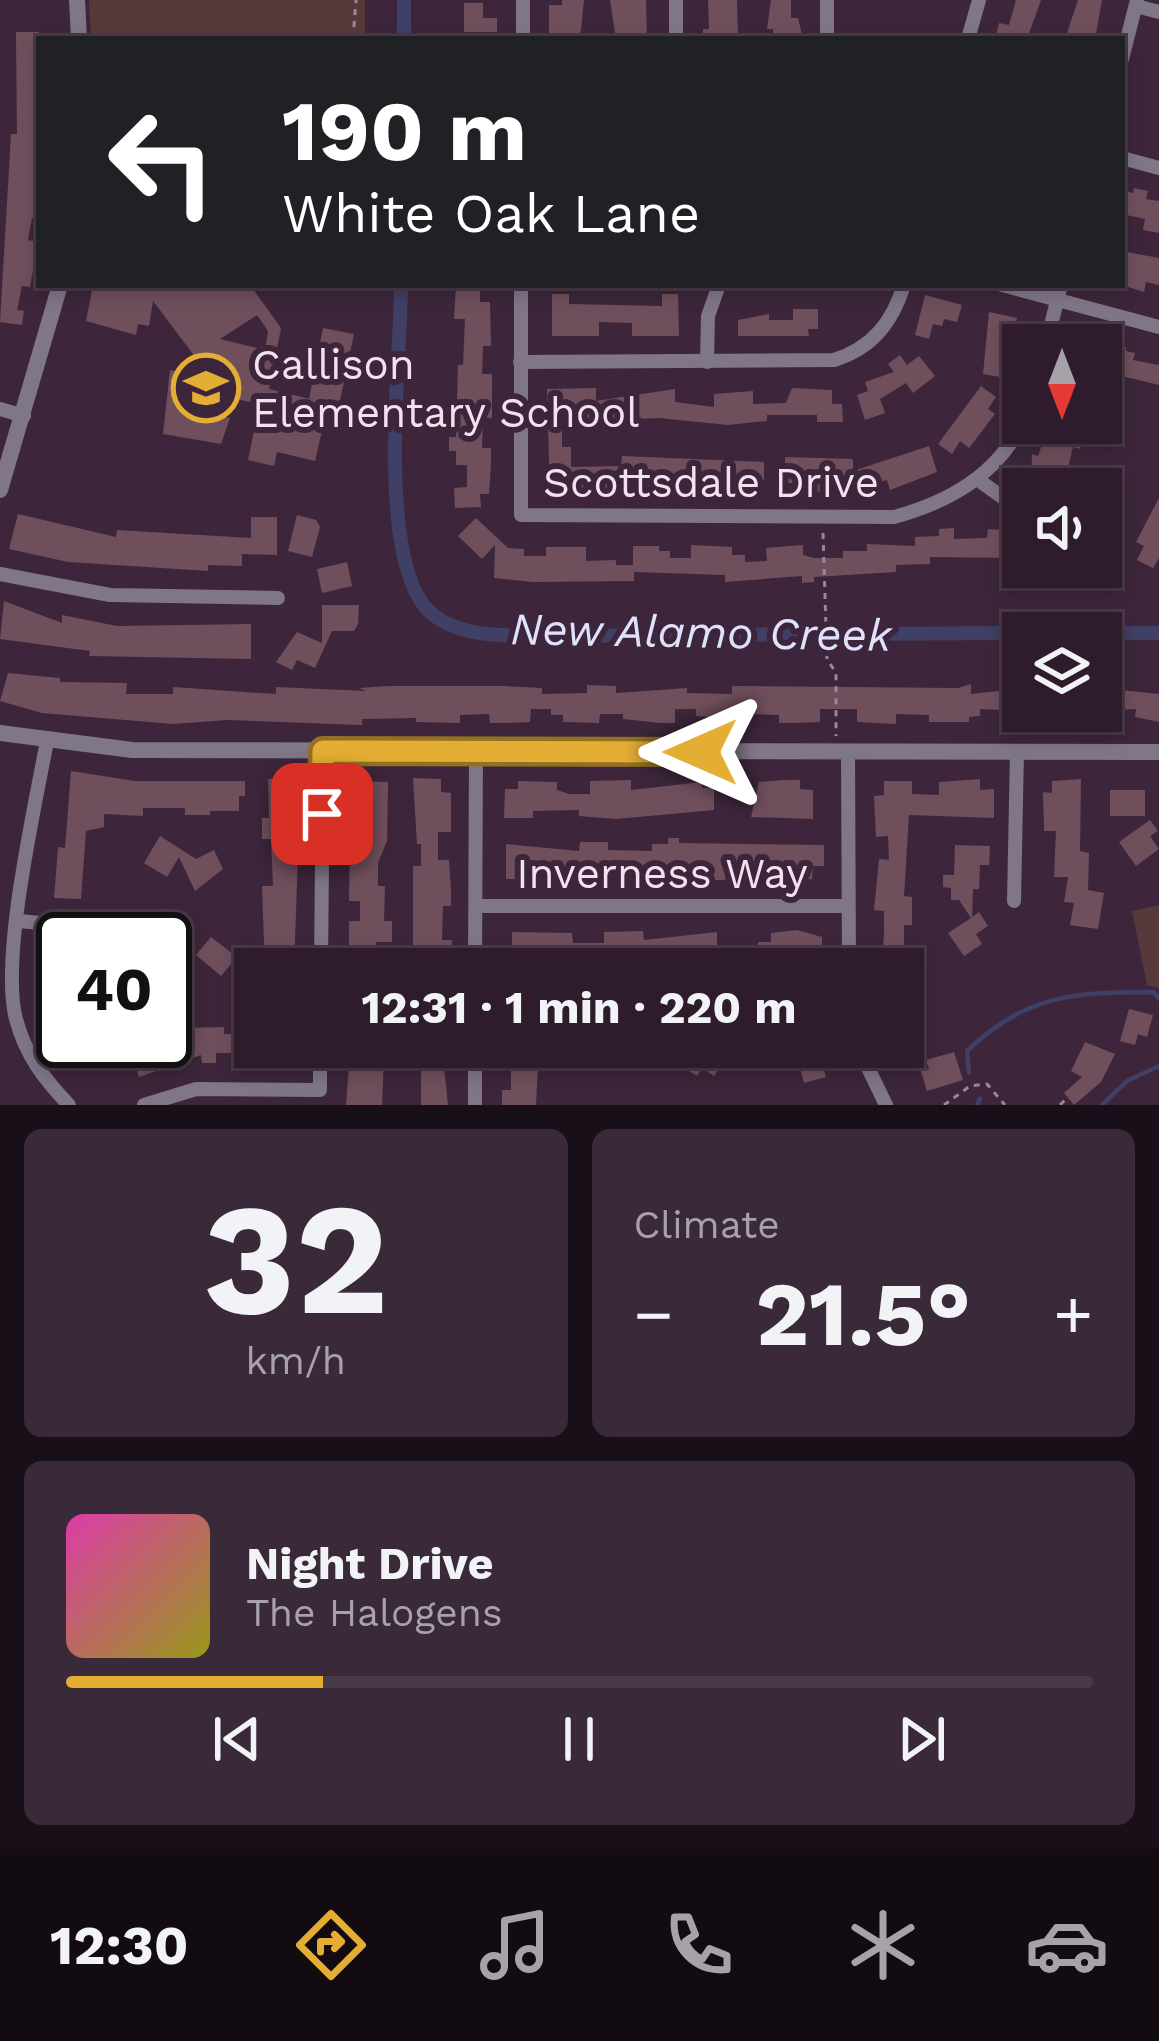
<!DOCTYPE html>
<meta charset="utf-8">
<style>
body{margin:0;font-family:"Work Sans",sans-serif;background:#3a2938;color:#f1f3f6;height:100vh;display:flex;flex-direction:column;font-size:45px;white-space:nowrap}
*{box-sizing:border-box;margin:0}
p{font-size:39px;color:#a7a1a9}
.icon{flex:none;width:66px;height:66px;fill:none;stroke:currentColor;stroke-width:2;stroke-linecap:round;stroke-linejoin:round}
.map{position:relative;height:1105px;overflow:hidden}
.panel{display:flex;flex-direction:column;gap:24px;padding:24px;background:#190f18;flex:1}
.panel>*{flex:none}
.hud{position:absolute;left:36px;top:36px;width:1089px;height:252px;border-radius:0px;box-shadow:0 6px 18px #0003,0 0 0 3px #493a48;background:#202124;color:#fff;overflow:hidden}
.needle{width:78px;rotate:180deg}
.fabs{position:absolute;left:1002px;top:324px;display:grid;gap:24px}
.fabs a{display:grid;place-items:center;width:120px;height:120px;border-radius:0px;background:#2e1c2c;box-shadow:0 6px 18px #0003,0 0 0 3px #493a48;font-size:60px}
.speed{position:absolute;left:36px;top:912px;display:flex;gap:24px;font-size:60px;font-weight:700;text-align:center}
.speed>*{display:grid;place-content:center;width:156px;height:156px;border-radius:50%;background:#2e1c2c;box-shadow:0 6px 18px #0003,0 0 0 3px #493a48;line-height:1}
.speed .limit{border:6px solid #111;border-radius:18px;background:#fff;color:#111}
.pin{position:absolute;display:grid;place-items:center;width:102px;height:102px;color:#fff;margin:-51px;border-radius:24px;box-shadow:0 6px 18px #0006}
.me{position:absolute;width:132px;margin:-66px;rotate:270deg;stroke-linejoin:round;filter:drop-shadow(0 0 9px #0008)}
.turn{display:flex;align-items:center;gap:42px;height:252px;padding:0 48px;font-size:54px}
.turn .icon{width:156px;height:156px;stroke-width:2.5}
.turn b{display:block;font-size:84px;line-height:102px}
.big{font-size:90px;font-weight:700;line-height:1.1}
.panel .tile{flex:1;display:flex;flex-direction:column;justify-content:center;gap:18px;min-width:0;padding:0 42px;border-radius:18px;background:#3a2938}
.panel .dial{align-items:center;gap:0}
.dial b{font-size:156px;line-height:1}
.song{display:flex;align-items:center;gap:36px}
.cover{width:144px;height:144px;border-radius:18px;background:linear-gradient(135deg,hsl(320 70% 55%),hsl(60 70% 35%))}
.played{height:12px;border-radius:6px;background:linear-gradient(90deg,#e4ae35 25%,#493a48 25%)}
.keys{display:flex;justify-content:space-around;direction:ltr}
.heat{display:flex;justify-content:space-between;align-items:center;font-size:66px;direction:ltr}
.panel .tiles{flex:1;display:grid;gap:24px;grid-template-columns:1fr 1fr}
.tile:last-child{grid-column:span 2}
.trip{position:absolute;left:234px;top:948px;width:690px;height:120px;border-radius:0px;background:#2e1c2c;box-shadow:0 6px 18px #0003,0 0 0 3px #493a48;font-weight:700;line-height:120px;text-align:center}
.tab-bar{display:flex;height:192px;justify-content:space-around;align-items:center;background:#120b12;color:#a7a1a9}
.tab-bar .icon{width:84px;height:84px}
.tab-bar .active{color:#e4ae35}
.tab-bar b{font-size:54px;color:#f1f3f6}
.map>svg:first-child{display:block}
.green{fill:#58393b}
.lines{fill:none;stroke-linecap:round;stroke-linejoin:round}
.stream{stroke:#403f65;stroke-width:4.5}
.canal{stroke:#403f65;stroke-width:14}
.building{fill:#704f5d;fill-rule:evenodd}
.path{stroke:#9a8798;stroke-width:3;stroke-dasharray:6 6;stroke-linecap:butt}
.minor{stroke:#7f7688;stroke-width:14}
.tertiary{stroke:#7f7688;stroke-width:16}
.route-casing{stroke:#947122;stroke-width:30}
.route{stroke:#e4ae35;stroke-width:21}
.labels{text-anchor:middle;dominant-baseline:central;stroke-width:12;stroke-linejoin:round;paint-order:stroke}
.poi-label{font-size:42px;fill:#f2e2f0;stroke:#3d263b;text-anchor:start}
.street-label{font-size:42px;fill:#f2e2f0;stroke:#3d263b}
.water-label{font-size:45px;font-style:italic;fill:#e0e1fc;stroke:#3d263b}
</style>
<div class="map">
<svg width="1159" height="1105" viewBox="0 0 1159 1105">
<rect width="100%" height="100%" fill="#3d263b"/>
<g class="green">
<polygon points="89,0 365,0 365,39 91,39"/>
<polygon points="1159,905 1159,988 1147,985 1132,911"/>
</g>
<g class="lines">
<g class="stream">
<path d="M969,1073L967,1051C1025,994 1078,992 1154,992L1159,999"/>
<polyline points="977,1105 980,1099"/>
<polyline points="1102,1105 1127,1081 1159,1066"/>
</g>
<g class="canal">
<polyline points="404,39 404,0"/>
<path d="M401,285C401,360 375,563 431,613C455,634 490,635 520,636L1023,633"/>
<polyline points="1101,633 1159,633"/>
</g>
</g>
<g class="building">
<polygon points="562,0 584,0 580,39 549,39 549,5 562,5"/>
<polygon points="610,0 646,0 647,39 616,39"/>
<polygon points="708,0 737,0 738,39 703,39 703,29 709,29"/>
<polygon points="771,0 791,0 791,18 798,18 803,39 773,39 773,29 767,29"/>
<polygon points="1016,0 1041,0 1027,39 996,36 999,23 1009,25"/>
<polygon points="1078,0 1102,0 1095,39 1065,39"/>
<polygon points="464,3 483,3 483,18 497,18 497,32 464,32"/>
<polygon points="16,32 39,32 39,219 32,218 28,240 38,242 30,287 22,286 17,310 24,311 22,325 0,322 11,134 17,134"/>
<polygon points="1134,188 1148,191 1146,199 1159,201 1159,233 1143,230 1145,219 1122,214 1122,190 1133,193"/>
<polygon points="1122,251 1159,258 1159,285 1146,282 1144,292 1122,285"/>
<path d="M93,285L129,290L130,285H250L281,328L269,389L302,397L309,399L323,328L354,334L339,405L347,407L342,430L323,426L315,461L277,452L274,466L248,460L256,422L295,429L298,412L217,395L214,415L230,418L221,444L163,434L170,370L181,372L183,362L202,366L153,301L149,326L138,324L136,335L86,321ZM257,315L268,331L265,350L220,339Z"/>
<polygon points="456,285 480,285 480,302 490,302 491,346 483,346 482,374 492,374 492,418 483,418 482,448 491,448 491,465 489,494 480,494 481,507 455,508 454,488 467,487 467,465 456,465 456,451 449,451 449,437 456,437 458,365 463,365 465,319 454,319"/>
<polygon points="552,294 569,294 569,304 662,306 662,294 678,294 679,336 632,336 632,323 599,322 599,336 552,336"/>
<polygon points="925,295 962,305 957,322 944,319 942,326 933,324 929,339 915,335"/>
<polygon points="793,309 818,309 818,329 808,329 809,336 738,336 738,320 769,314 769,320 793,320"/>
<polygon points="989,312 1017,318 1013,333 1023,335 1011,379 983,374"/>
<polygon points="1101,342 1126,347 1126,351 1135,353 1133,360 1159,365 1159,385 1101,371"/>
<polygon points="900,355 907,365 919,356 935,376 913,393 906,383 880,399 885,413 865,420 857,395 868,391 865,382 894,372 888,364"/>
<polygon points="981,386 996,397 988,409 995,414 969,448 960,441 952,454 938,444"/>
<polygon points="596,388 596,401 675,389 675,402 714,407 714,394 753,391 753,404 786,403 792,388 832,390 832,404 842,404 843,422 817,422 817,415 767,415 767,421 728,425 659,418 610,420 610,426 592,426 591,419 582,419 582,414 562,414 562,447 571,447 571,467 621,466 622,456 764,462 764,481 755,481 755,489 714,492 714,478 675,477 675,491 634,491 634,483 614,482 614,489 597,490 597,495 550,495 547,389"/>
<polygon points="1059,423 1086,431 1080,449 1073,447 1063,489 1031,484 1032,454 1038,456 1046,433 1055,436"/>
<polygon points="929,446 937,472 890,490 887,480 873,484 871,476 839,476 840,490 815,492 799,492 799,483 785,483 785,457 853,459 853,471"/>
<polygon points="1159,498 1159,558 1153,568 1137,560 1144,546 1136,542"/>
<polygon points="18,514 116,537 117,530 251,538 251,517 277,517 277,555 242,554 242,566 208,565 208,571 68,562 9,549"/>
<polygon points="297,515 316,520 320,527 312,557 288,551"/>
<polygon points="476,518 508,548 524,549 524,556 546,556 546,547 586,547 586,561 616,560 616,565 633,565 633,546 659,546 659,551 670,551 670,558 691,558 691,545 732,547 732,555 745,555 745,562 767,561 766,548 803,545 803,555 814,558 843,558 843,551 867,551 867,544 915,546 915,537 939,536 939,529 954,528 954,539 987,538 988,529 1002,530 1002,538 1023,538 1023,567 1012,567 1012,558 930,557 930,564 896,565 896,572 814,577 814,582 802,583 802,576 725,582 725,575 634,572 634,581 533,582 494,578 495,545 482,559 458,536"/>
<polygon points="347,562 352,586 322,593 317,569"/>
<polygon points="4,601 62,623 62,615 117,626 251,624 251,659 89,656 90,651 0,639"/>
<polygon points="322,605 359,605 358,624 354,631 332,631 315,668 297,660 292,670 276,662 297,632 322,643"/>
<polygon points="8,673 60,678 60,682 127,683 126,694 173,694 173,687 276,694 276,687 366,691 359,688 390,686 504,686 542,688 542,694 587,693 587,685 616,686 616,693 687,688 687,693 732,694 732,686 958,688 971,684 971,694 1017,689 1017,711 1043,711 1042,724 1002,723 1002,710 980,709 980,716 969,717 969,722 929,722 929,715 896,714 896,724 857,722 857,709 820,709 820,722 794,723 779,723 779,715 747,714 747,723 707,721 707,717 696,716 696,709 675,709 675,723 660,723 623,719 623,714 600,714 599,723 563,722 563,715 551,715 551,709 531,709 530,722 505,723 490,723 489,714 460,715 460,723 416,722 416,718 362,719 362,725 228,720 173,724 42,713 0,701"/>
<polygon points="1101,688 1159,694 1159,722 1135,717 1136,709 1115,710 1115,723 1101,723"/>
<polygon points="71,771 135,781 245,781 245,796 239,796 239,811 210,811 210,815 185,815 185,808 143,808 143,816 104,814 104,827 86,831 81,899 54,898 58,847 65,848"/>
<polygon points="295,778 298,831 288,830 289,855 298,854 294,969 265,969 262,886 273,886 271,839 262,839 262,818 269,818 268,779"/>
<polygon points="413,778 441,779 441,792 451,793 451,832 438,832 438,860 449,860 451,891 451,906 443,906 442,940 452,940 452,955 444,954 444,969 421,969 421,954 413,954 413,866 421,866 421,844 417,844"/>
<polygon points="980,779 980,790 994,789 994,818 909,815 904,896 912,897 912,925 904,925 904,962 876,962 876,948 883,948 884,936 884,911 874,910 879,859 889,860 888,836 876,837 874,796 884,795 884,781 912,781 912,794 939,795 939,782"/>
<polygon points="1081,779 1080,851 1089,853 1088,890 1104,893 1098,929 1070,925 1074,903 1064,902 1068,877 1054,877 1056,831 1044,831 1043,792 1052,793 1052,781"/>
<polygon points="631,780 631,790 702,782 702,788 714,788 714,810 616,819 579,816 579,810 533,811 533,818 504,818 505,789 518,789 518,781 557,782 557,790 569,794 590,794 590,781"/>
<polygon points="785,780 800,780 800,789 813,790 813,819 751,817 759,782"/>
<polygon points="351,781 388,782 387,841 378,863 378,886 385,886 384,921 392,921 392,942 376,942 376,969 349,969 349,921 360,921 360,901 349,901"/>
<rect x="1110" y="790" width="35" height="26"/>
<polygon points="1150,820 1158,831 1150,836 1159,849 1136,866 1119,842"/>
<polygon points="160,836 196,859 214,850 223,869 195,891 179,857 167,877 144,863"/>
<polygon points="668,838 679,838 679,843 824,845 824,866 813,866 812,879 786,881 772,881 772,871 740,870 740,879 699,881 699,871 668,872 668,879 627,879 616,871 594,871 594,881 579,880 543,874 543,866 522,866 522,879 506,879 506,844 579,851 580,842 608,842 608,850 652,851 652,844 668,844"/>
<polygon points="955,845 990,846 989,865 980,865 979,889 973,889 972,917 979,912 988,926 976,934 982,944 964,956 948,933 971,918 959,900 951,900 951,888 943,887 943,875 954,875"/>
<polygon points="797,930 822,937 822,959 809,959 809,966 758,969 758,942 771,942 771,933"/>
<polygon points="643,931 644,940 717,932 717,945 729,945 729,967 658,961 658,969 558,969 557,960 502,961 502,946 512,946 512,932 572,933 573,943 604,943 604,932"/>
<polygon points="211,937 237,957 221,976 196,955"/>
<polygon points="41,959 63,959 63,1011 44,1011"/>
<polygon points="1129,1009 1153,1015 1147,1037 1138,1034 1135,1045 1120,1041"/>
<polygon points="224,1027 224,1034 255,1034 255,1047 298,1047 298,1063 242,1061 242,1053 216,1053 216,1063 202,1063 201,1055 139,1077 129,1041 165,1041 165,1034 186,1028"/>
<polygon points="1085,1042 1115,1054 1101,1082 1074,1105 1064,1093 1082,1077 1071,1071"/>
<polygon points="361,1047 376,1047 376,1058 384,1058 382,1105 346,1105 349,1067 361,1067"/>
<polygon points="415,1047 442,1047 448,1105 421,1105 421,1062 415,1062"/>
<polygon points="501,1047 539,1047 536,1105 502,1105 502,1090 511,1090 511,1058 501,1058"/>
<polygon points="629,1047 680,1047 681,1053 669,1055 672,1068 655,1071 653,1057 631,1061"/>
<polygon points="698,1047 730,1052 714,1076 702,1068 697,1076 684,1068"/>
<polygon points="802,1047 831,1047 835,1063 823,1066 826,1077 804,1083 797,1057 803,1055"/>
<polygon points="954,1052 963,1080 927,1091 921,1071 929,1069 926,1060"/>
</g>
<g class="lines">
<g class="path">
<polyline points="353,39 356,0"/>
<polyline points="823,533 827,659 836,673 836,736"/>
<polyline points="944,1105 970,1086 987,1084 1005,1105"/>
<polyline points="1060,1105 1065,1100"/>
</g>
<g class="minor">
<polyline points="676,0 676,39"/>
<polyline points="827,0 827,39"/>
<polyline points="1136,6 1159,12"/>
<polyline points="523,39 523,0"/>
<polyline points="968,39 979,0"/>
<polyline points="1122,59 1137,0"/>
<polyline points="1122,158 1159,168"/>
<path d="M521,285V515L894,517C949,502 997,475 1023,422"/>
<polyline points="1002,285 1159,327"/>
<polyline points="1046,345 1061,285"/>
<path d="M520,362L834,360C872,348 892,323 904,285"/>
<polyline points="707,362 708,316 719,285"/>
<polyline points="0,409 24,416"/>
<polyline points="977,479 1023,512"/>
<polyline points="1101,509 1109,505"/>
<polyline points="0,574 110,595 278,598"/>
<path d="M47,741C35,806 0,960 16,1019C25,1054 44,1079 69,1105"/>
<polyline points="848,752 849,969"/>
<polyline points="1014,901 1017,751"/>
<polyline points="476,906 847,906"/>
<polyline points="19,921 72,926 155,922"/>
<polyline points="321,969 323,751"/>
<polyline points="475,969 476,752"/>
<polyline points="858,1047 886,1105"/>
<polyline points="144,1105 196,1089 320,1090 320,1047"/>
<polyline points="475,1105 475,1047"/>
</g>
<g class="tertiary">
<polyline points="77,0 79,39"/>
<polyline points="0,490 60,285"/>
<polyline points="0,733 132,750 1159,752"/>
</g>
</g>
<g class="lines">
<defs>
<polyline id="route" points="322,814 323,751 701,752"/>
</defs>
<use href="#route" class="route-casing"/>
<use href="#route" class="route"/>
</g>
<defs>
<symbol id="school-ring" viewBox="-11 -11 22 22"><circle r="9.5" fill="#3d263b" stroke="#e4ae35" stroke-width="1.5"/><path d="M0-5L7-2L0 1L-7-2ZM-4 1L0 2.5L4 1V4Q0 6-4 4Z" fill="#e4ae35"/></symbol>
</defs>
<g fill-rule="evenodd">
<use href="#school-ring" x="168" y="350" width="76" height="76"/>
</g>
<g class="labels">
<g class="poi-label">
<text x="252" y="364">Callison<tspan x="252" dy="48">Elementary School</tspan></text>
</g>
<g class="street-label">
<text x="711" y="482">Scottsdale Drive</text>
<text x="662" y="873">Inverness Way</text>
</g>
<g class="water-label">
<text transform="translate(701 632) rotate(1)">New Alamo Creek</text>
</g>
</g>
</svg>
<div class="fabs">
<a><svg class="needle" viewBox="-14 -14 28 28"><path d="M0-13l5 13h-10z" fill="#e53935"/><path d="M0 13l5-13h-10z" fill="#a7a1a9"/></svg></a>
<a><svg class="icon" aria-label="sound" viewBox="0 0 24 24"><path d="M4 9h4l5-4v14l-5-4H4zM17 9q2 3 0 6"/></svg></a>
<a><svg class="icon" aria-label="layers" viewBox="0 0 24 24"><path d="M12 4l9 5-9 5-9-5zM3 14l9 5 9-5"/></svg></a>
</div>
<div class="speed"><div class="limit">40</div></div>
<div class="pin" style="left:322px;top:814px;background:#d93025"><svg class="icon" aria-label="arrive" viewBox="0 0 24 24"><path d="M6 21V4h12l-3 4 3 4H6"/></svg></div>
<svg class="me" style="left:701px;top:752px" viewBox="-20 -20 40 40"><path d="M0-17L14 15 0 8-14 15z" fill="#e4ae35" stroke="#fff" stroke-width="4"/></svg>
<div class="trip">12:31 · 1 min · 220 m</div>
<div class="hud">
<div class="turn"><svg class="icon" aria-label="left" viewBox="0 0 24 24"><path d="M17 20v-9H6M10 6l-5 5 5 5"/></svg><div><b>190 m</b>White Oak Lane</div></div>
</div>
</div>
<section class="panel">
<div class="tiles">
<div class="tile dial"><b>32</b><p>km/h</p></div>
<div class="tile"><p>Climate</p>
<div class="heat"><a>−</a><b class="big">21.5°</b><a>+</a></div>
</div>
<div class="tile">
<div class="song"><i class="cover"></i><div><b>Night Drive</b><p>The Halogens</p></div></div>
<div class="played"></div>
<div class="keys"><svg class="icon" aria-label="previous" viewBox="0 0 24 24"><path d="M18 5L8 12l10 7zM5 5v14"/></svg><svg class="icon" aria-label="pause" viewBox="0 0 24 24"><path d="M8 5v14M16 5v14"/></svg><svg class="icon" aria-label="next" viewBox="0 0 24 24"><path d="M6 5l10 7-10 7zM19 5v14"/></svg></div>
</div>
</div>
</section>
<nav class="tab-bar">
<b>12:30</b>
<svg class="icon active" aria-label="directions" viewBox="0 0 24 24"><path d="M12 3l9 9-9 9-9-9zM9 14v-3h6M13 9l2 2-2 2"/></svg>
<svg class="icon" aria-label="music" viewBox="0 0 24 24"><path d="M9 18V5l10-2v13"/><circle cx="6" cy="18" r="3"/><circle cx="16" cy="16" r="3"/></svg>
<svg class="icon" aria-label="phone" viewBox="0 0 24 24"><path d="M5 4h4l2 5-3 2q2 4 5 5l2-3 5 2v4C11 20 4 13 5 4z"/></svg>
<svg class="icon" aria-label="climate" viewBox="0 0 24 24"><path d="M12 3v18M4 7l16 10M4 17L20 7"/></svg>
<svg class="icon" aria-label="car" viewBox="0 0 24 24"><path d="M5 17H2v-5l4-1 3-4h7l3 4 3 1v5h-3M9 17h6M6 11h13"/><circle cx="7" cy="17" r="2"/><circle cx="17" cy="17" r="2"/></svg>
</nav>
